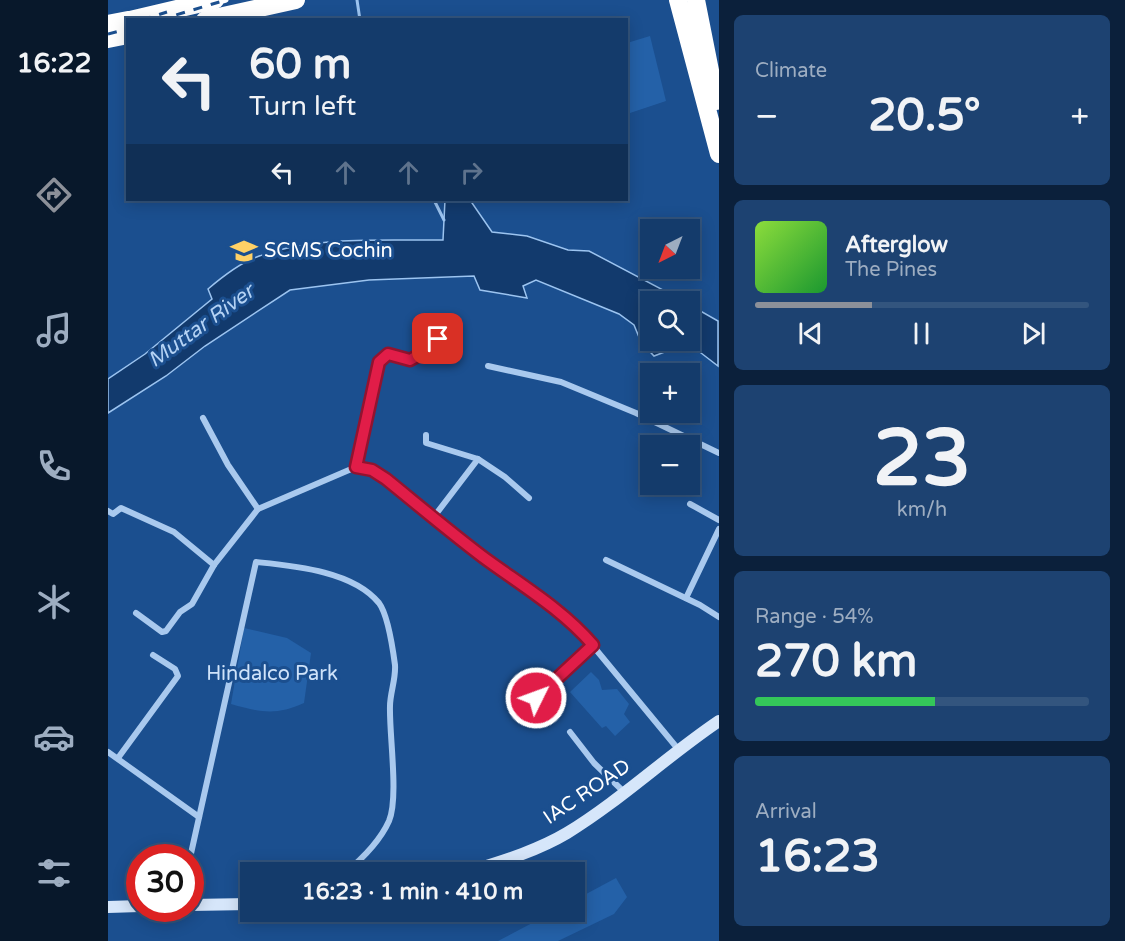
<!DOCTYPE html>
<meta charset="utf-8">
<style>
body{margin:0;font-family:"Varela Round",sans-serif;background:#1d4271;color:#f1f3f6;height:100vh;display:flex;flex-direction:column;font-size:22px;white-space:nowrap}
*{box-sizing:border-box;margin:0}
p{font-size:20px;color:#9dadc1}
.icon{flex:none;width:33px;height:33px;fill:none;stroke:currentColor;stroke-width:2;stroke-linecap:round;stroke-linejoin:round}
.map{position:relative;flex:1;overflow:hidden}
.sheet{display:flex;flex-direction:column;gap:15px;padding:15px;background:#0b203b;width:406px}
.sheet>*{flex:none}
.guide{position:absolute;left:18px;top:18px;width:502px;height:183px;border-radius:0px;box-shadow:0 3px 15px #0003,0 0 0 2px #33557e;background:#143b6b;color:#f1f3f6;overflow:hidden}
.needle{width:39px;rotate:222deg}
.buttons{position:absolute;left:532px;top:219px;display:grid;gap:12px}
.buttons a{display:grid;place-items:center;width:60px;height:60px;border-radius:0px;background:#143b6b;box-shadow:0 3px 15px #0003,0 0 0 2px #33557e;font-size:30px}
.speed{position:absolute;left:18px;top:844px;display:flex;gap:12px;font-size:30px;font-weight:700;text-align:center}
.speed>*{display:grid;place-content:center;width:78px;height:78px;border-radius:50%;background:#143b6b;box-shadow:0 3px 15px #0003,0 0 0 2px #33557e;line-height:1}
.speed .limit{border:9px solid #d22;background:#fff;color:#111}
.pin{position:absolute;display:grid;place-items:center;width:51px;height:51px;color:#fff;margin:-26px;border-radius:12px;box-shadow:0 3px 9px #0006}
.me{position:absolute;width:66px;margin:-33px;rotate:48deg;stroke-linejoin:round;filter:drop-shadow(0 0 4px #0008)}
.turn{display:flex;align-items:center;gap:21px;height:126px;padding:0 24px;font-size:27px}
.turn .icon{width:78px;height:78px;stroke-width:2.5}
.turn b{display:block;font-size:42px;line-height:51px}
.lanes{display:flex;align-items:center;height:57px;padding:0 24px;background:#0003;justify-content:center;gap:30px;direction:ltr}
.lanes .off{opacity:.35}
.big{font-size:45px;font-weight:800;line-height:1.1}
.sheet .card{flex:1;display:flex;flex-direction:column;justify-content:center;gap:9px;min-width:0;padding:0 21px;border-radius:9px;background:#1d4271}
.sheet .dial{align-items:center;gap:0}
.dial b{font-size:78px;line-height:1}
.song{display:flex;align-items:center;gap:18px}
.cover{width:72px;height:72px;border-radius:9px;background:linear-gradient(135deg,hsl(90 70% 55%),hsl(130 70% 35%))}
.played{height:6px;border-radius:3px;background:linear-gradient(90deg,#8c9099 35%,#33557e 35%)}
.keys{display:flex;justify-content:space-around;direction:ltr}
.heat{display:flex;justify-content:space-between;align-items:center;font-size:33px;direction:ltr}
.charge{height:9px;border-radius:4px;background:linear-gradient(90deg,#34c759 54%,#33557e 0)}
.trip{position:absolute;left:132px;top:862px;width:345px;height:60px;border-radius:0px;background:#143b6b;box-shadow:0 3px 15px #0003,0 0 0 2px #33557e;font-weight:800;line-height:60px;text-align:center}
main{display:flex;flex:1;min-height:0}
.tab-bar{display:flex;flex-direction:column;width:108px;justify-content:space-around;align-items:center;background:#08182b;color:#9dadc1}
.tab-bar .icon{width:42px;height:42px}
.tab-bar .on{color:#8c9099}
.tab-bar b{font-size:27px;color:#f1f3f6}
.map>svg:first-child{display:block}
.green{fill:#2461a8}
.water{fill:#123a6d;stroke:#9cc4f0;stroke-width:1.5}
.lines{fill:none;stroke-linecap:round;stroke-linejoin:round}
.stream{stroke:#9cc4f0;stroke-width:3}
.street{stroke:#a9c9ee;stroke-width:6}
.secondary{stroke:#d6e6fa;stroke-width:12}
.highway{stroke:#fff;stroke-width:18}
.rail-casing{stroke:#fff;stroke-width:5}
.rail{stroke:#1b4f8f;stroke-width:3;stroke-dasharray:9;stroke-linecap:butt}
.route-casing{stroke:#92132f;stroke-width:15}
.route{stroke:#e11d48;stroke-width:10}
.labels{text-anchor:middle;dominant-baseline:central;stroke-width:6;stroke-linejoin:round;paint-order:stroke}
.poi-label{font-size:20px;fill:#fff;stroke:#1b4f8f;text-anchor:start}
.park-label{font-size:20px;fill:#cfe3fa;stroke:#1b4f8f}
.street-label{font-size:20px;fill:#fff;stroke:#1b4f8f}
.water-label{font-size:21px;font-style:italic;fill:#b5d3f5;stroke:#1b4f8f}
</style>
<main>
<nav class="tab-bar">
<b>16:22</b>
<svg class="icon on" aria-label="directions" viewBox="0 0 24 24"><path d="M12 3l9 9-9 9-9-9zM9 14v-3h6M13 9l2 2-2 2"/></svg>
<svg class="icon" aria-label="music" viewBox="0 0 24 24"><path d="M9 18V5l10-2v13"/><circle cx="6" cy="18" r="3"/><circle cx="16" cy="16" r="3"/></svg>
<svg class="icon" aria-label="phone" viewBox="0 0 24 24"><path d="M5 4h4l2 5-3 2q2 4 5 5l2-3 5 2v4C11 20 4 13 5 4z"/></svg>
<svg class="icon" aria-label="climate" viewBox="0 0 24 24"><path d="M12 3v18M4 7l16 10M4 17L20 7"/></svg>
<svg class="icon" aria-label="car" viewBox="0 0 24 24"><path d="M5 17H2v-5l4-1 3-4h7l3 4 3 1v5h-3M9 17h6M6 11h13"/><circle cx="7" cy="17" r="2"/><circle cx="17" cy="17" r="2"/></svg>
<svg class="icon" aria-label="filters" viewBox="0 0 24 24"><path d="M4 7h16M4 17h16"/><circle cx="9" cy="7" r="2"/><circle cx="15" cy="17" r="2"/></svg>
</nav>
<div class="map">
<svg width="611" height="941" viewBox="0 0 611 941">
<rect width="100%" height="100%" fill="#1b4f8f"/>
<g class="green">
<polygon points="542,36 558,101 519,114 519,43"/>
<path d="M136,628L179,638L203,653L196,703C168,716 151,712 123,704Z"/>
<polygon points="483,672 491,680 494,690 509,689 521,704 516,714 522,722 507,736 498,726 494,728 462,692"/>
<polygon points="508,878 519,897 506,914 450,941 390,941 445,912 466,912 467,900"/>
</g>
<path class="water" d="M337,200H362L384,232L419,236L460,250L481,251L576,301L543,302V340H582V305L610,321V366L580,343L546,356L533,342L526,325L511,314L428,280L415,286L419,298L372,290L366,276L261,280L182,290L97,346L58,376L0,413V379L37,354L104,299L100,289C114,277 129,265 146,258C204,235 274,241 335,240Z"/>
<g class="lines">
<g class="stream">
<polyline points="249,0 252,20"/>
<polyline points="326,200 336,220"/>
</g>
<g class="street">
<polyline points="380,366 453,382 528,413 611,453"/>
<polyline points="95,418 120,465 150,509"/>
<polyline points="318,435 318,443 370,459 325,518"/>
<polyline points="370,459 397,477 421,498"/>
<polyline points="248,467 271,362 280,354 302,360 320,350 330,339 346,348"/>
<polyline points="582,504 611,520"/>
<polyline points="0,511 5,514 13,508 66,532 106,565"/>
<polyline points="498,560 592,605 611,617"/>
<polyline points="578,598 611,529"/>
<polyline points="28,613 54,632 58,631 72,612 84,604 106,565 150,509 248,467 264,470 471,629 570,749"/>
<polyline points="428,698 485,645"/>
<polyline points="462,732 486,763 517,793"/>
<polyline points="0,752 91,817"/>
<polyline points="10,758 70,676 67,669 45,655"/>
<path d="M82,858L148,562C187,566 245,571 271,603C280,615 285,650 287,665C288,679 282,693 282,706C281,734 291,797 281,821C272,841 254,859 237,873"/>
</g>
<g class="secondary">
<path d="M356,873C391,862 427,852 459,833C513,800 559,756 611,721"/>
<polyline points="82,905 142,904"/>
<polyline points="0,907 32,906"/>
</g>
<g class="highway">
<polyline points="570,0 611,154"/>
<polyline points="588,0 608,101"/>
<polyline points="22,20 107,0"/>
<polyline points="97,20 188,0"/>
<polyline points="0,24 20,20"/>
<polyline points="0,39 20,35"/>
</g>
<defs>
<g id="rail">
<polyline points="34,20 59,12"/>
<polyline points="51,20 118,0"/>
<polyline points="0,34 20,29"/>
</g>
</defs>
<use href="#rail" class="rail-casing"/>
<use href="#rail" class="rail"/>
</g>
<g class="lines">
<defs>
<path id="route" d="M330,339L320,350L302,360L280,354L271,362L248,467L264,470L278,479C310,505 342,532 375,557C413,585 454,609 485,645L428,698"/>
</defs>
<use href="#route" class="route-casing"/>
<use href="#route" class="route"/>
</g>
<defs>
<symbol id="university-bare" viewBox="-9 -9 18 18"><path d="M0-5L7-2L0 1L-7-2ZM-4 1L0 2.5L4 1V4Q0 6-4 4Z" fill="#ffd166" stroke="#1b4f8f" stroke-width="2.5" paint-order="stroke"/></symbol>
</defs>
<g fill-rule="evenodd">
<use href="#university-bare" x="117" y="232" width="38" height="38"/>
</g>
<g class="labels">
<g class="poi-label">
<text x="156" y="251">SCMS Cochin</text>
</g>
<g class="park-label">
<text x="164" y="674">Hindalco Park</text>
</g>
<g class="street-label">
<text transform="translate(479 792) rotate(-34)">IAC ROAD</text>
</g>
<g class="water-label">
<text transform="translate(93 326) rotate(-36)">Muttar River</text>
</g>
</g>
</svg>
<div class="buttons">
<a><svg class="needle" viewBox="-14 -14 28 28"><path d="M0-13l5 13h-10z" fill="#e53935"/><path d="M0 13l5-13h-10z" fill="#9dadc1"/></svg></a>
<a><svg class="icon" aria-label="search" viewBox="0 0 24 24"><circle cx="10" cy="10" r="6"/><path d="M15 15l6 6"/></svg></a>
<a>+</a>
<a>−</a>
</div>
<div class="speed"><div class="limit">30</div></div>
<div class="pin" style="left:330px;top:339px;background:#d93025"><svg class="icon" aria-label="arrive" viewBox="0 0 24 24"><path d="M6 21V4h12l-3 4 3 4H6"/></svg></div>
<svg class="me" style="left:428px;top:698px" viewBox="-20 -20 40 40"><circle r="17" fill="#e11d48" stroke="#fff" stroke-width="3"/><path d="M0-11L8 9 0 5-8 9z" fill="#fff"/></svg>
<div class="trip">16:23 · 1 min · 410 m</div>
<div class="guide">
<div class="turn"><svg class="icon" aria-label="left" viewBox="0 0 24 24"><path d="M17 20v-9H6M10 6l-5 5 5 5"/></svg><div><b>60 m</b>Turn left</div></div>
<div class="lanes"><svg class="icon" aria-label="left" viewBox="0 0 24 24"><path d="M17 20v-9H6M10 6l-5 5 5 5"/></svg><svg class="icon off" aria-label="ahead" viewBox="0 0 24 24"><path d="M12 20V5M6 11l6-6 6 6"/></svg><svg class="icon off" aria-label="ahead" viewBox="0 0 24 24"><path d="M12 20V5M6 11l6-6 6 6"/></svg><svg class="icon off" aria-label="right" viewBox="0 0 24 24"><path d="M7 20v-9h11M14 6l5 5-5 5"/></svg></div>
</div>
</div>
<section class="sheet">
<div class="card"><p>Climate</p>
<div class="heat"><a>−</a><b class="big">20.5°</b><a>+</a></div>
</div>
<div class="card">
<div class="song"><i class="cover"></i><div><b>Afterglow</b><p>The Pines</p></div></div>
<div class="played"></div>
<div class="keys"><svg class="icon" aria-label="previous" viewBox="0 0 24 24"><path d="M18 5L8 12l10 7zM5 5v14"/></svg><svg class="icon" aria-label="pause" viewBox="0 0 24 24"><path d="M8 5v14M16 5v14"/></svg><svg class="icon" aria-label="next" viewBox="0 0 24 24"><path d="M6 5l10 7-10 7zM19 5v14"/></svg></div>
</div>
<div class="card dial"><b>23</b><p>km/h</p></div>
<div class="card"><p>Range · 54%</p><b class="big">270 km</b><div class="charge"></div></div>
<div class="card"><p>Arrival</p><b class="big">16:23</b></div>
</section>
</main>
